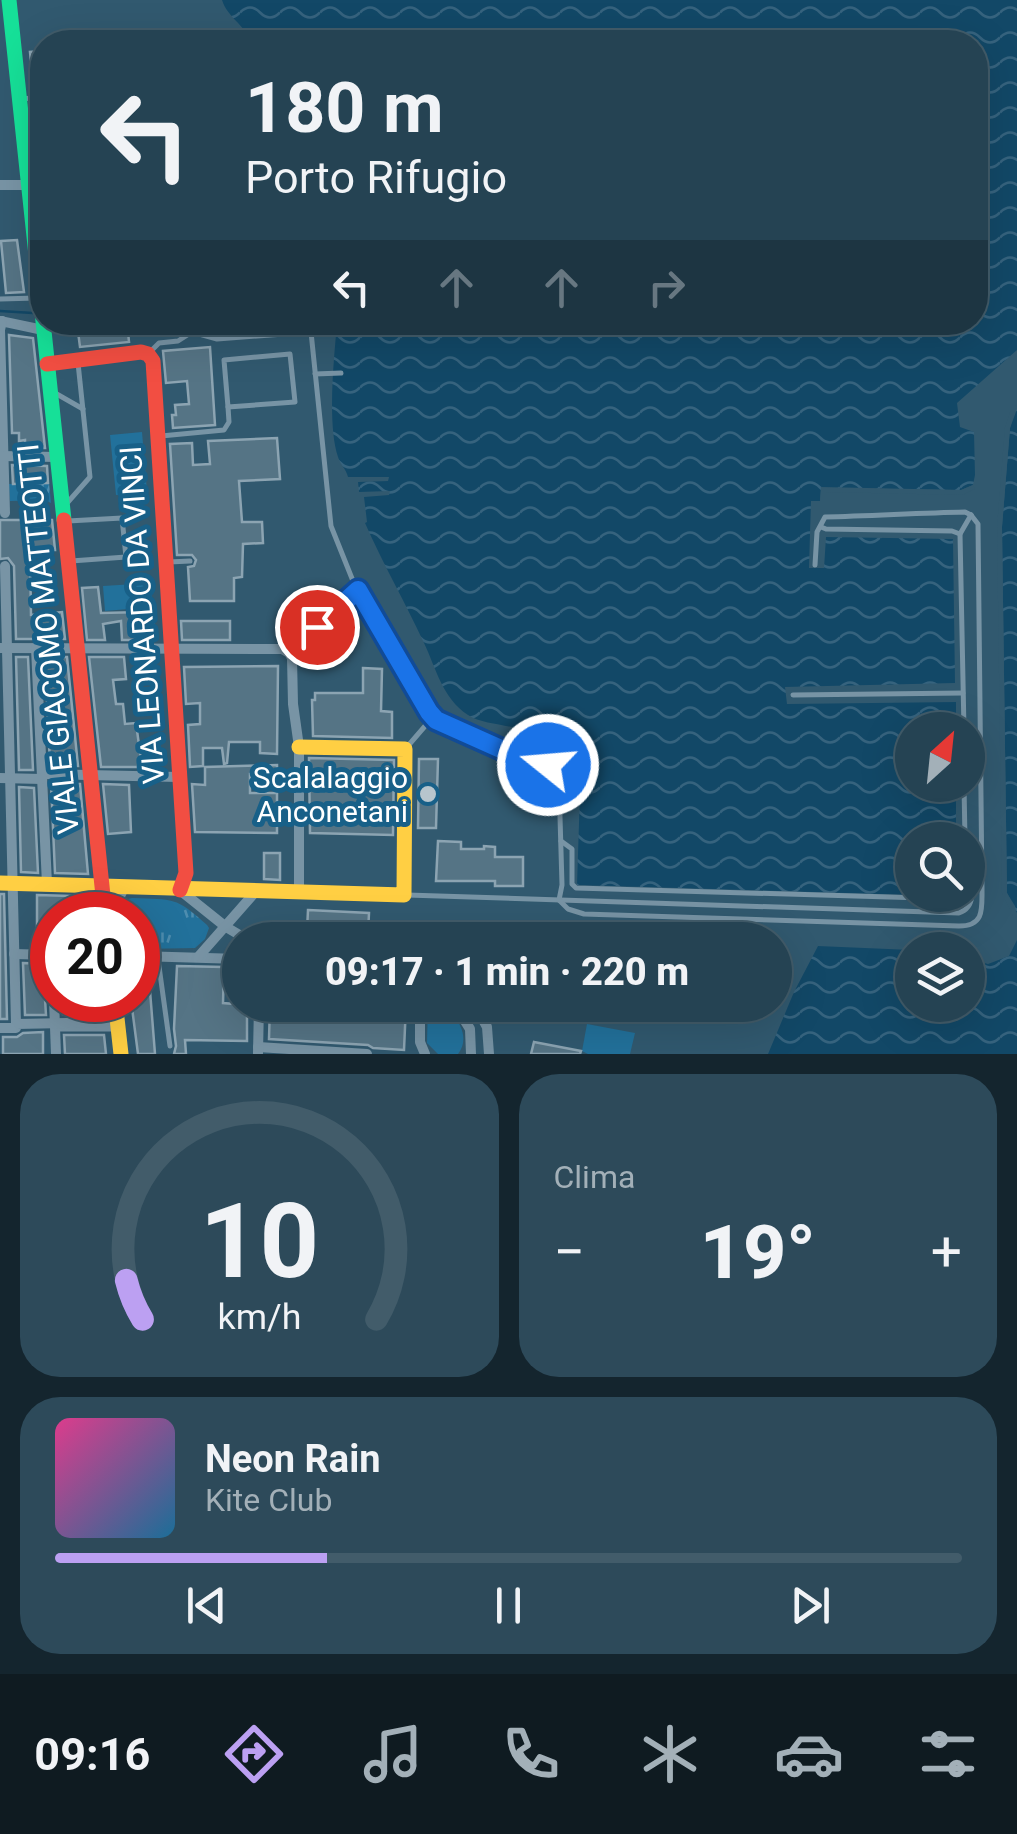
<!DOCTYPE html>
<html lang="it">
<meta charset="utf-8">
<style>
body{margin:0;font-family:Roboto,sans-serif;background:#2d4a5a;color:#f1f3f6;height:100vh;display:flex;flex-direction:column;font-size:38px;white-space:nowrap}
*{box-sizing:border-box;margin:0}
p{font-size:32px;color:#a3b0b8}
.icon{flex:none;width:55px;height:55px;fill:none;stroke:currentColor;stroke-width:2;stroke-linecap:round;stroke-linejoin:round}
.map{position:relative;height:1054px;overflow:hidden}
.sheet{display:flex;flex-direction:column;gap:20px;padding:20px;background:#14252e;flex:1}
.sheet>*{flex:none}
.top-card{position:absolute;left:30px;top:30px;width:958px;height:305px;border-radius:40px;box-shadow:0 10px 40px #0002,0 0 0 2px #425c6a;background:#254353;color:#f1f3f6;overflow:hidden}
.needle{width:65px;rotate:27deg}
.buttons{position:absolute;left:895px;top:712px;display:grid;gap:20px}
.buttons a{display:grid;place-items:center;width:90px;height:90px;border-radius:50%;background:#254353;box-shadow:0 10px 40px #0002,0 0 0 2px #425c6a;font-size:50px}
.speed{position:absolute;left:30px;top:892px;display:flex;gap:20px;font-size:50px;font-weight:700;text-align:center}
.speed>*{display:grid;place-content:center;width:130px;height:130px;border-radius:50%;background:#254353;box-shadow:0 10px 40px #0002,0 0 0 2px #425c6a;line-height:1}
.speed .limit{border:15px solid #d22;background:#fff;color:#111}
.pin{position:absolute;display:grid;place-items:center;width:85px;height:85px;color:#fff;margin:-42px;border:5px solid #fff;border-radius:50%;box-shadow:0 2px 10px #0007}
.me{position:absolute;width:110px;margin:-55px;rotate:287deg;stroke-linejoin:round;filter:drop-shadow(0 0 8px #0008)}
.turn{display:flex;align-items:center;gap:35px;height:210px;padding:0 50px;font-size:45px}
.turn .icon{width:130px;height:130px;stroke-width:2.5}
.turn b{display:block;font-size:70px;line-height:85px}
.lanes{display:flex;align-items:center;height:95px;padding:0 50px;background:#0003;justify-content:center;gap:50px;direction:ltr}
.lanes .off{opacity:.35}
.big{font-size:75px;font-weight:800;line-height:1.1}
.sheet .widget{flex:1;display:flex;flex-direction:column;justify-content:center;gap:15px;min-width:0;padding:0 35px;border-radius:40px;background:#2d4a5a}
.sheet .dial{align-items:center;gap:0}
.dial svg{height:260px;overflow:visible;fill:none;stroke:#425c6a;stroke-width:7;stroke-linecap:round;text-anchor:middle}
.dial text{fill:#f1f3f6;stroke:none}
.song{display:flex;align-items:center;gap:30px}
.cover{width:120px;height:120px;border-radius:15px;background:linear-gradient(135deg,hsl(330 70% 55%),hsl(200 70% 35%))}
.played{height:10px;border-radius:5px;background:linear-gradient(90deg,#bca0f2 30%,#425c6a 30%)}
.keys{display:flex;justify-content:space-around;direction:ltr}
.heat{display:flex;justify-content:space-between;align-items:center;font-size:55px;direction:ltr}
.sheet .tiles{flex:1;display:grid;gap:20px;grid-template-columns:1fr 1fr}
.widget:last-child{grid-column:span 2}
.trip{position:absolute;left:222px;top:922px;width:570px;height:100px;border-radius:50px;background:#254353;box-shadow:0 10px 40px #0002,0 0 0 2px #425c6a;font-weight:800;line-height:100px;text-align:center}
.dock{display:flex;height:160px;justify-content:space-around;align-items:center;background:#0f1b21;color:#a3b0b8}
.dock .icon{width:70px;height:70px}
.dock .selected{color:#bca0f2}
.dock b{font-size:45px;color:#f1f3f6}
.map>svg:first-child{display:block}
.green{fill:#22719b}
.park{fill:url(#park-tufts)}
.water{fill:url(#water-waves)}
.pier{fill:#31596f}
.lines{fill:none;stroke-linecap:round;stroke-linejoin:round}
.stream{stroke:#124867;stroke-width:2.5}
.building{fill:#557485;stroke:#8ca4b2;stroke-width:2.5}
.lane{stroke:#7894a5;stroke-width:5}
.street{stroke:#7894a5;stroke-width:10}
.fast{stroke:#16e098;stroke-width:15}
.slow{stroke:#ffcf43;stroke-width:15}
.jam{stroke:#f24e42;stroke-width:15}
.route-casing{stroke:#114b97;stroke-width:25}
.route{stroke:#1a73e8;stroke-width:18}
.poi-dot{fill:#b7c5cd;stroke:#186088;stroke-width:4}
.labels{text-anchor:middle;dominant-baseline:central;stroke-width:10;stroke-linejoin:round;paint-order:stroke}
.street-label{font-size:30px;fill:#fff;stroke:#186088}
.poi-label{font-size:30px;fill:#fff;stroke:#186088;text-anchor:end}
</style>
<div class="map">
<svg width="1017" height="1054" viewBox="0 0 1017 1054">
<defs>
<pattern id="park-tufts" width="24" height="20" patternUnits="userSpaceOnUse" patternTransform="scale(2.5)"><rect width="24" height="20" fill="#22719b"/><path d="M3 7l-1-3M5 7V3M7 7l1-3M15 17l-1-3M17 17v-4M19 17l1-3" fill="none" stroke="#4e8daf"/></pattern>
<pattern id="water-waves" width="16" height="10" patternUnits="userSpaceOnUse" patternTransform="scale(2.5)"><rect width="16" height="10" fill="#124867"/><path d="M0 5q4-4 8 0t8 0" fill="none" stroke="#36637e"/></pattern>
</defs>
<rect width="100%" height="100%" fill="#31596f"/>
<g class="green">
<polygon points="142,432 147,492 116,495 110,435"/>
<polygon points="151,583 152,607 105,611 103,586"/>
<path d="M428,1005H445C458,1019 471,1037 458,1054H438L427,1043Z"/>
<polygon points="587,1024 635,1033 630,1054 588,1054 582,1051"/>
</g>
<g class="park">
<polygon points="49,483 51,503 45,500 10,501 9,484"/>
<path d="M132,898C174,900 175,896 207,925L209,928L205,939L195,948L138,949V915H128V899Z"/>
</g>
<g class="water">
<path d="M222,0H1017V350L957,403L960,427L974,432L975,475L973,485L961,490L821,488L820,501H811L809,568H824L826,537L953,539L955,683L785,687L787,704L956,702V730H912V785H956V840H912V895L577,885L581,761L584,755H533V744L582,742L583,735L533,737C520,723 486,727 468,715C442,698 436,668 424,643C405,602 383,564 365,523L367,522L364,497L389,495L390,491L359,492L358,482L388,481L389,477H348C346,469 340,464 338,457C327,424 334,358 337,323L975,322V42H251C245,25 227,17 222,0Z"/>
<polygon points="1017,409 1017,913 1007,893 1002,527 1010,428"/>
<polygon points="1017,940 1017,1054 768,1054 794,992 818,946 912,950 912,1005 968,1005 968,958 988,964 1009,956"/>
</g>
<g class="pier">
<polygon points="1017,404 1010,428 1002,527 1007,893 1015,906 1017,918 1013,916 1002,893 997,527 1005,427 1010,412"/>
<polygon points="973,485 975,489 962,495 825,492 825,501 820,501 821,487 961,490"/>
</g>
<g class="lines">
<polyline class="stream" points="0,311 33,313"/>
</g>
<g class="building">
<polygon points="42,51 42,82 33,83 30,52"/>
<polygon points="17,240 24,292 6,293 1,241"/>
<polygon points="94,322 127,322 129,342 80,347 77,324"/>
<polygon points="9,335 33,338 45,448 25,448 25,440 19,441 19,433 12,433"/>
<polygon points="210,347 215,425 173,428 172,415 176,415 175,405 189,404 187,381 166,383 163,351"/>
<polygon points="277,438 280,479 239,481 242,522 262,522 263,543 243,544 242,577 234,578 234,601 190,601 188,567 194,566 196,560 192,555 177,555 170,444 192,443 193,465 210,464 208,441"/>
<polygon points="12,465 47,466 48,483 13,484"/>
<polygon points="0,520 52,520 55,550 30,550 31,615 62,612 65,639 16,639 14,566 8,558 0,559"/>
<polygon points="98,587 101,613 143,612 144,617 135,619 135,624 153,624 153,640 122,640 121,621 103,624 105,640 87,640 82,588"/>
<polygon points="181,621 230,621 230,640 182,640"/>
<polygon points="16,657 28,657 33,770 19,770"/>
<polygon points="45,657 67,657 78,766 50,765"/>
<polygon points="89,657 124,657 126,679 113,680 116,704 123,704 125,724 136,723 142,767 101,767"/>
<polygon points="278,666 277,754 260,753 260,742 229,742 227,763 224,764 222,748 203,748 203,766 190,767 188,725 200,724 200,703 186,704 184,667"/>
<polygon points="363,668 382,669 381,711 392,712 392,738 313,736 312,700 315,700 315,693 363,693"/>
<polygon points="309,758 394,760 393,835 310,833"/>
<polygon points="419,759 438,759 436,828 418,828"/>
<polygon points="277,765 277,775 250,774 250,793 277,793 277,833 195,832 192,784 205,785 205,767"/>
<polygon points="51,783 80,784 88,874 55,873"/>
<polygon points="103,784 129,785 131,832 108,834"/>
<polygon points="19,787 34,788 38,873 21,872"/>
<polygon points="438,841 461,842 461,849 484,849 484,846 495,847 495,857 523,857 523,886 495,886 495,881 436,881"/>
<polygon points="264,853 280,853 280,880 264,879"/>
<polygon points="0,894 4,894 7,1019 0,1019"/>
<polygon points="37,895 71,896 71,915 52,915 52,946 37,946"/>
<polygon points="308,910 369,913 368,934 307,931"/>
<polygon points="23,963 49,964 50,992 45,999 46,1015 25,1015"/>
<polygon points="138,965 153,965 154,978 149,978 155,1054 138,1054 131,1000 138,1000"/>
<polygon points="177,966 224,967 223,1003 247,1005 247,1041 185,1040 186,1054 174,1054 176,1046 174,1029"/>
<polygon points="63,1000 100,1000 101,1014 63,1014"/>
<polygon points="270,1005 406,1005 404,1050 373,1048 368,1045 269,1039"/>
<polygon points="43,1032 43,1054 3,1054 3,1037 17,1037 23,1033"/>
<polygon points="64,1035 104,1035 106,1054 65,1054"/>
<polygon points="534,1042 581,1051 580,1054 531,1054"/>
</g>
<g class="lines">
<g class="lane">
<polyline points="22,99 42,97"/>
<polyline points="0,299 37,298"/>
<polyline points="340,329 311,332 331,526 357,591 433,717 463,734 533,764 550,766 557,774 559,783 562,885 559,900"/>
<polyline points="195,331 208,327 213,322"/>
<polyline points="192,332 217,339 311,332 297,322"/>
<polyline points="150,352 159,343 178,341 192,332 192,322"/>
<polygon points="290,354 295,402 228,407 224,360"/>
<polyline points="315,374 341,373"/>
<polyline points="55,393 83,409"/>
<polyline points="161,436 224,430 229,422 228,407"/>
<polyline points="68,502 90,477 78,363"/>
<polyline points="68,521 122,518 126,557 71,561"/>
<polyline points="821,527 826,529 952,531 960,534"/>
<polyline points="169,562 190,561"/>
<path d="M815,565L817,532L825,517C871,516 918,513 965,512L971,515"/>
<polyline points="289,653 357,591"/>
<polyline points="793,695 963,693"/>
<polyline points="964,730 960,534 971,515"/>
<polyline points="407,747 432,718"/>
<polyline points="500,750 511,739 580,738"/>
<polyline points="964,785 965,840"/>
<polyline points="561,841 572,849 572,884 576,888 957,899 964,895"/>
<path d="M407,895L959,913C976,907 973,888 968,874"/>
<path d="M559,900L568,909L584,914L959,926C984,926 982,910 982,889L978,524L971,515"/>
<polyline points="158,959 170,1046"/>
<polyline points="56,1029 115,1029"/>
</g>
<g class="street">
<polyline points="0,185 28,185"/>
<polyline points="0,321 43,330"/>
<polyline points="2,321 0,330 5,513"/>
<polyline points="1,456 57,457"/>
<polyline points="5,566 16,1024"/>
<polyline points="0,648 282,649 289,653 292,658 293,704 299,747 299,892"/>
<polyline points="36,648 47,884"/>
<polyline points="42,774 179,777"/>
<polyline points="0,778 42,779"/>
<polyline points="181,891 226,927 248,940"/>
<polyline points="120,915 119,898 125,886"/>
<polyline points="14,954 52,955"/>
<polyline points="138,956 240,959"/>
<polyline points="199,956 257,890"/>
<polyline points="54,1000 56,1054"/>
<polyline points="420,1005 420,1042 425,1054"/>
<polyline points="455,1005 470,1029 471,1054"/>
<polyline points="475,1005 487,1027 489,1054"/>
<polyline points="0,1028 16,1028 16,1024 117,1022"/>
<polyline points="258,1047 367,1054"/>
<polyline points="258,1053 259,1005"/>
</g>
<polyline class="fast" points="9,0 64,520"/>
<g class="slow">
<polyline points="0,883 404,895 405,749 299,747"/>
<polyline points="115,1000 121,1054"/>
</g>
<g class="jam">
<polyline points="47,364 141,352 148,354 153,361 186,873 180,890"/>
<polyline points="64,520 105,915"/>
</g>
</g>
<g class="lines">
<defs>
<polyline id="route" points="317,627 358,590 429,712 436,720 534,764 548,765"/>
</defs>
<use href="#route" class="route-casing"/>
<use href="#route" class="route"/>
</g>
<circle class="poi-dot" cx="428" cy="794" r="10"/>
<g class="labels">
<g class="street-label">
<text transform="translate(142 615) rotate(-94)">VIA LEONARDO DA VINCI</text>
<text transform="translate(48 639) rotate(-96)">VIALE GIACOMO MATTEOTTI</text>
</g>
<g class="poi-label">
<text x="408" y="777">Scalalaggio<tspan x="408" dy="34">Anconetani</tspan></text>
</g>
</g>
</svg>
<div class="buttons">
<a><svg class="needle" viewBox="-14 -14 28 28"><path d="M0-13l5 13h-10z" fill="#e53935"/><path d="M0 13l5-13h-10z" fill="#a3b0b8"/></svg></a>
<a><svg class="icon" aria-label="search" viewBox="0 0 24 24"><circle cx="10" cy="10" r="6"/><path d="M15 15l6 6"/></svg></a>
<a><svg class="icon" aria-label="layers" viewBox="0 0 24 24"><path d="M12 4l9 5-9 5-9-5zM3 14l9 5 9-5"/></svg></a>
</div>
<div class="speed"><div class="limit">20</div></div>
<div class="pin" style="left:317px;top:627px;background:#d93025"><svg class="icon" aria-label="arrive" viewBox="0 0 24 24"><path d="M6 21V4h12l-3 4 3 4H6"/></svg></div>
<svg class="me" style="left:548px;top:765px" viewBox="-20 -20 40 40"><circle r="17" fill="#1a73e8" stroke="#fff" stroke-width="3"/><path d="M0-11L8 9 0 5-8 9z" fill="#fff"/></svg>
<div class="trip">09:17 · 1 min · 220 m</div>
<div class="top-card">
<div class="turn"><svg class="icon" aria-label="left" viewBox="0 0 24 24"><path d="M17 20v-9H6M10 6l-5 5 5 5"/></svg><div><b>180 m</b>Porto Rifugio</div></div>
<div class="lanes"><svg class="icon" aria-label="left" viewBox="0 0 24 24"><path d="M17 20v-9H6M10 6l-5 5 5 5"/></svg><svg class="icon off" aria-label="ahead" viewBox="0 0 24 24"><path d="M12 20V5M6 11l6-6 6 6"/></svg><svg class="icon off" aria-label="ahead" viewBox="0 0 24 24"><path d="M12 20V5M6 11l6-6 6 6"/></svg><svg class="icon off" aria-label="right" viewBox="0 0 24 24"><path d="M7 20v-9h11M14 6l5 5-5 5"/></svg></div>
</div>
</div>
<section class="sheet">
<div class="tiles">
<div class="widget dial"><svg viewBox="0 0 100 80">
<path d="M14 69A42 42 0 1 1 86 69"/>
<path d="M14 69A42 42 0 0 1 9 57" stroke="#bca0f2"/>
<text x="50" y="56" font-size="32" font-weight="700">10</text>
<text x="50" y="72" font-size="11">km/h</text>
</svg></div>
<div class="widget"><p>Clima</p>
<div class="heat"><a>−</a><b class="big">19°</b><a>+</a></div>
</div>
<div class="widget">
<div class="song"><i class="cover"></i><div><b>Neon Rain</b><p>Kite Club</p></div></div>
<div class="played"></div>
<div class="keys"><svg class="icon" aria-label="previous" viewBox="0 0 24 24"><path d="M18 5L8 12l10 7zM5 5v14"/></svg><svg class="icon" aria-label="pause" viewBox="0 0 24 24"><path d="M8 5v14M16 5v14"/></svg><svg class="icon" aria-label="next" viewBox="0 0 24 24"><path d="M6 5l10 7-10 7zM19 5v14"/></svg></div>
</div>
</div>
</section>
<nav class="dock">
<b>09:16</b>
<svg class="icon selected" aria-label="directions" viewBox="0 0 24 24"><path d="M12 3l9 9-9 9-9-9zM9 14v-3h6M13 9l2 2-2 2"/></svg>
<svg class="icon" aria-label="music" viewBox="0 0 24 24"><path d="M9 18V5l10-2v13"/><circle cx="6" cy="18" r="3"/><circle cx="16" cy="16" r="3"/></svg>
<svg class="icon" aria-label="phone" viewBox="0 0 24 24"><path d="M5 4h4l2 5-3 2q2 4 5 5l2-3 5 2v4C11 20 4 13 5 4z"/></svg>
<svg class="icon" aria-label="climate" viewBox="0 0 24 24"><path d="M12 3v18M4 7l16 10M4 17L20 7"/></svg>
<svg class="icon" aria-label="car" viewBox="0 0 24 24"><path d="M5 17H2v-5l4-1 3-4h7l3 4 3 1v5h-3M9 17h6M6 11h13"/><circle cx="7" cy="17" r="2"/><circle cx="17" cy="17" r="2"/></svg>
<svg class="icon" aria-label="filters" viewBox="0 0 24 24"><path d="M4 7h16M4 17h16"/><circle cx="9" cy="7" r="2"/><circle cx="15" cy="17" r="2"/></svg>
</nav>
